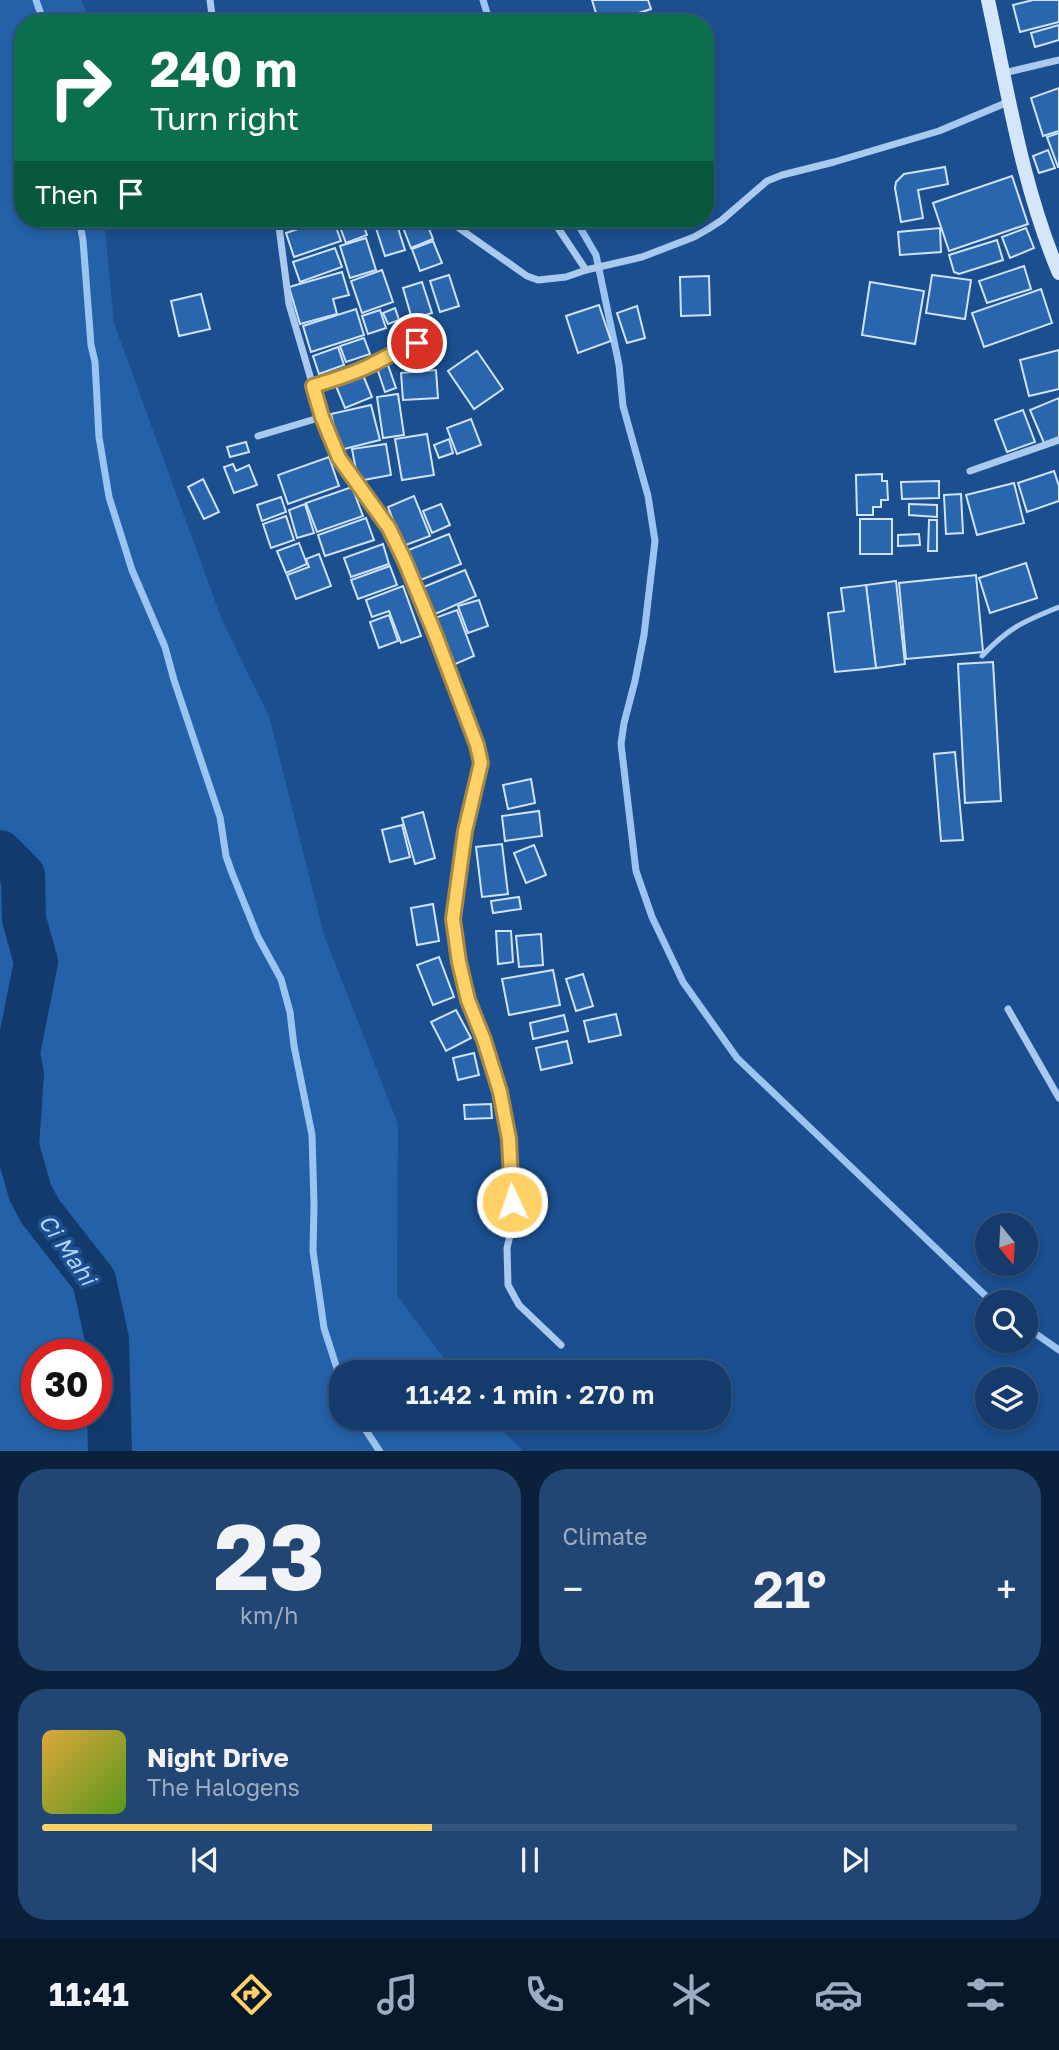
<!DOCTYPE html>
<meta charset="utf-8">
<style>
body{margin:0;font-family:"Golos Text",sans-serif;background:#214673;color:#f1f3f6;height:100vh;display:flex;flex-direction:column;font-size:26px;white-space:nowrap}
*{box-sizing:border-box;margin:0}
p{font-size:23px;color:#9dadc1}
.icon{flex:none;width:38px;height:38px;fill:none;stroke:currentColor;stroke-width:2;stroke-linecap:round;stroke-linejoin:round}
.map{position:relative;height:1451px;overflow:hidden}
.drawer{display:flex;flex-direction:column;gap:18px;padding:18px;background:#0b203b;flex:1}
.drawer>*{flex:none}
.hud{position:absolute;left:14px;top:14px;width:700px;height:214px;border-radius:28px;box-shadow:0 4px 10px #0003,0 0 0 2px #33557e;background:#0b6e4f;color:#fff;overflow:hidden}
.needle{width:46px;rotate:162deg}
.fabs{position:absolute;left:975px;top:1213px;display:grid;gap:14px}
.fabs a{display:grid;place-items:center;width:63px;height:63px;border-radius:50%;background:#143b6b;box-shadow:0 4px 10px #0003,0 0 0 2px #33557e;font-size:35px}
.speed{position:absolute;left:21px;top:1339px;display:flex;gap:14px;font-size:35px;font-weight:700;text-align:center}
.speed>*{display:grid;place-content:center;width:91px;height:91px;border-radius:50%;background:#143b6b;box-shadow:0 4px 10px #0003,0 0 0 2px #33557e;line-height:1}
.speed .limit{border:10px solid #d22;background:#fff;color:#111}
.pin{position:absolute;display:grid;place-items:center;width:60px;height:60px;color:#fff;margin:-30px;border:4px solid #fff;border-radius:50%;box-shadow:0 2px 7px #0007}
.me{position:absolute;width:77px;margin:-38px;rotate:357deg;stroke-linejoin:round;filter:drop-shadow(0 0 5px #0008)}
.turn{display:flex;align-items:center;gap:24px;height:147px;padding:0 21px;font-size:32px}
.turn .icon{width:91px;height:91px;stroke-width:2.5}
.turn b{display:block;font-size:49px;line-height:60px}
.then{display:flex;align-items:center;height:66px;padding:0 21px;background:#0003;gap:14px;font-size:26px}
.big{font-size:52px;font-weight:600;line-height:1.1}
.drawer .widget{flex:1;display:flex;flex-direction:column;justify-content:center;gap:10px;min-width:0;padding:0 24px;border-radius:28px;background:#214673}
.drawer .dial{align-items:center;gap:0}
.dial b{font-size:91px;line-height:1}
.song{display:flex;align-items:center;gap:21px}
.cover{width:84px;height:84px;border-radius:10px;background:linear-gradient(135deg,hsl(40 70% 55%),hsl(90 70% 35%))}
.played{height:7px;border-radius:4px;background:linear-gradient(90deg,#ffd166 40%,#33557e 40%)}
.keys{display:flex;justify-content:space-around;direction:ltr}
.heat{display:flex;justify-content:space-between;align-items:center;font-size:38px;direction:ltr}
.drawer .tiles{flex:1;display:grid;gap:18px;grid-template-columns:1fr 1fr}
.widget:last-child{grid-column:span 2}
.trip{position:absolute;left:329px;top:1360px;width:402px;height:70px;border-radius:28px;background:#143b6b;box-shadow:0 4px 10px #0003,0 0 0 2px #33557e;font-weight:600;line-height:70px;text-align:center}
.tabs{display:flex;height:112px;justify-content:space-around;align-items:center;background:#08182b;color:#9dadc1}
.tabs .icon{width:49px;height:49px}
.tabs .on{color:#ffd166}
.tabs b{font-size:32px;color:#f1f3f6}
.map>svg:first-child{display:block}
.green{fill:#2461a8;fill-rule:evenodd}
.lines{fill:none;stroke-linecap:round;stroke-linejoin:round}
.stream{stroke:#9cc4f0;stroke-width:7}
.river{stroke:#123a6d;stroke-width:44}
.building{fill:#2a66ad;stroke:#cfe3fa;stroke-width:2}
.lane{stroke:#a9c9ee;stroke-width:5}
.street{stroke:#a9c9ee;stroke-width:7}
.secondary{stroke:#d6e6fa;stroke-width:14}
.route-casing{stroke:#a68842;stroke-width:18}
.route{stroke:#ffd166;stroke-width:12}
.labels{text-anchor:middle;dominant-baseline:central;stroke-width:7;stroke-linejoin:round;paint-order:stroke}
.water-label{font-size:23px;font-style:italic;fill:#b5d3f5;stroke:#1b4f8f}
</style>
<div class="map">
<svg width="1059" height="1452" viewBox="0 0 1059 1452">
<rect width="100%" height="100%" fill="#1b4f8f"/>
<path class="green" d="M0,0H81L91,23H23V219H104L114,323L222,620L269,716L324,935L398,1124L397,1295L454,1372H341V1418H490L523,1451H0ZM37,1354H96V1414H37Z"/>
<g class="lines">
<g class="stream">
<polyline points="36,0 44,23"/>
<polyline points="483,0 490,23"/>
<polyline points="79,219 83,240 91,345 95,362 99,437 109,497 132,570 165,647 174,680 220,817 226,856 232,873 258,937 281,979 290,1012 294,1046 312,1135 314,1204 313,1251 324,1328 341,1381"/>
<polyline points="575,219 596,255 619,365 623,406 648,496 655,541 644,635 635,681 624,723 621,744 636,871 652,917 683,982 737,1058 992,1302"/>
<polyline points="1026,1327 1059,1350"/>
<polyline points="358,1418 380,1452"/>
</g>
<polyline class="river" points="0,852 23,875 24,919 36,962 18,1053 22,1074 17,1146 30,1192 40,1211 94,1280 107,1339 110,1452"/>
</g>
<g class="building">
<polygon points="592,0 648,0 651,9 608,23 599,23"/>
<polygon points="1033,0 1059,0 1059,22 1020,32 1013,5"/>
<polygon points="1059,25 1059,40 1035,47 1031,33"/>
<polygon points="1059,88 1059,131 1043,136 1031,98"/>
<polygon points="1059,133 1059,167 1058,167 1047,137"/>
<polygon points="1048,150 1055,168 1039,173 1033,156"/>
<polygon points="945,167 948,184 918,190 923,218 901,222 895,188 896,182 904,174"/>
<polygon points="1012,176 1028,224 949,251 933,203"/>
<polygon points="328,219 333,219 341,241 294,257 286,233"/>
<polygon points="337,219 361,219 367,235 346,243"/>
<polygon points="395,219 405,250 385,256 375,225"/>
<polygon points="421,219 425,219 433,239 411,248 402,225"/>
<polygon points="940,228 941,252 900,255 898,232"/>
<polygon points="1026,228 1034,248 1010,258 1002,237"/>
<polygon points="366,238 376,270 350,278 340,246"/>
<polygon points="997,240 1003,260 959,274 954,272 949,255"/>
<polygon points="433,241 442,263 420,271 412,249"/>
<polygon points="335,248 342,267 300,282 293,262"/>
<polygon points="1024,266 1031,289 987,303 979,281"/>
<polygon points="382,270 393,302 362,313 351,281"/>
<polygon points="342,272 349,295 333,299 337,314 300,324 289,287"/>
<polygon points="449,275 459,306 440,312 430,281"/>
<polygon points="932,275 971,280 965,319 926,313"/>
<polygon points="709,276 710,315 681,316 680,277"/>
<polygon points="422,282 432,313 412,319 403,288"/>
<polygon points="870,282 924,291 915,344 862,335"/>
<polygon points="1041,289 1052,323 984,347 972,313"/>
<polygon points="201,294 210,329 179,336 171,301"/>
<polygon points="599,305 611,341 578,353 566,316"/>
<polygon points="637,306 645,338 627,343 617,313"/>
<polygon points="395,308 399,320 388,324 383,313"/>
<polygon points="356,309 364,335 311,352 303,326"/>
<polygon points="380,310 386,328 368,334 362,316"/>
<polygon points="364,338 370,354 346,362 340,346"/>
<polygon points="338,347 344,365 319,374 313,356"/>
<polygon points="1059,350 1059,389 1029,396 1020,360"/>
<polygon points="477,351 503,389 474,409 448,371"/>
<polygon points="388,365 396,388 385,392 377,368"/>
<polygon points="436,370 438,398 403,400 401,373"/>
<polygon points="363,375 372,397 345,408 336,386"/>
<polygon points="398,394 404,435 383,438 377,397"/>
<polygon points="1059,398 1059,437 1044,443 1030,410"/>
<polygon points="371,405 380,440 340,450 331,414"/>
<polygon points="1023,410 1035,442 1007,452 995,420"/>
<polygon points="471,419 481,445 457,454 447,428"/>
<polygon points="427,434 434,475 402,480 395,439"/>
<polygon points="449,439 453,453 439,458 434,445"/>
<polygon points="246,442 249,452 230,457 227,447"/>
<polygon points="386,444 391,475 358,481 352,449"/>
<polygon points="329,457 339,486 288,504 278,475"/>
<polygon points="233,464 236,471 249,465 257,485 234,493 224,467"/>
<polygon points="1054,471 1059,486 1059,501 1027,512 1018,483"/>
<polygon points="882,474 882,481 887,481 888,500 881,500 881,507 873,507 873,515 857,515 856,475"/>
<polygon points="203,479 219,512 204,519 188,487"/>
<polygon points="939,481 939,498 902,499 901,482"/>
<polygon points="1014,483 1024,523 977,535 966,495"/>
<polygon points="352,487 363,516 317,532 306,503"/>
<polygon points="961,494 963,533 946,534 944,495"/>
<polygon points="414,496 430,536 403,546 388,507"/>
<polygon points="281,497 286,512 262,521 257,505"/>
<polygon points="305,504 314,533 297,538 289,510"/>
<polygon points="441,504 450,525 432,533 423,511"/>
<polygon points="909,504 937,505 937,517 909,515"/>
<polygon points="286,516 294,540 271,548 263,524"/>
<polygon points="366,518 374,540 325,556 318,535"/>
<rect x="860" y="519" width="32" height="35"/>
<polygon points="929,520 937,520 937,551 928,551"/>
<polygon points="449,534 461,564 418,581 406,551"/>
<polygon points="919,534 920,545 898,546 898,535"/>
<polygon points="299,543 307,564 286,573 277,551"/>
<polygon points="383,544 389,564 351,577 344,558"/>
<polygon points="319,554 331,586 296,599 287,575 309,567 306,559"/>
<polygon points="1026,563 1037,598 990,613 979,578"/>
<polygon points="390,566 397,585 358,599 351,580"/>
<polygon points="465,570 476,596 433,615 421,588"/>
<polygon points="976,575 983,652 906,659 899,583"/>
<polygon points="896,581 905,664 876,668 866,585"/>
<polygon points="866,585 876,668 835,672 828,613 844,611 841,588"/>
<polygon points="403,586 421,636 401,643 389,611 372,617 366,600"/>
<polygon points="479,600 488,626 468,633 458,606"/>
<polygon points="457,610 474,656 453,665 435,618"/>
<polygon points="389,615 398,641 379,648 370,622"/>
<polygon points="993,662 1001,801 965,803 958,664"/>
<polygon points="955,752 963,840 941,841 934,754"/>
<polygon points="531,779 535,803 508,809 503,785"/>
<polygon points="539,811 542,836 505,841 502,816"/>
<polygon points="423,812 435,858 415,864 402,818"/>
<polygon points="402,825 410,857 390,862 382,830"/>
<polygon points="502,844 508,894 482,897 476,847"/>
<polygon points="534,845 546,875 526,883 514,853"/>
<polygon points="519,897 521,909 493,913 491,901"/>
<polygon points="433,904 439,941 417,945 411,908"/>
<polygon points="496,931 511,931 513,962 498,964"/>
<polygon points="541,934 543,965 519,967 516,936"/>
<polygon points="439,957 454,997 433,1005 417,965"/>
<polygon points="553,970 560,1005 509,1015 502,979"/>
<polygon points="583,974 593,1006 576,1011 566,979"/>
<polygon points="456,1010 471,1038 446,1051 431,1022"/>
<polygon points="616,1014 621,1035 589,1042 584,1021"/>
<polygon points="564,1015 568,1031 533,1039 530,1023"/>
<polygon points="567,1041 572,1063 541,1070 536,1048"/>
<polygon points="474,1053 479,1075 458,1080 453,1058"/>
<polygon points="491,1104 492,1118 465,1119 464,1105"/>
</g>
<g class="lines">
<path class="lane" d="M982,656C1008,628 1024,621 1059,607"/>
<g class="street">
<polyline points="210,0 213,23"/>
<polyline points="1004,73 1059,60"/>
<polyline points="278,219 289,304 322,417 339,458 389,528 404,560 435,634 477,745 480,763 465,831 453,919 459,962 468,1000 484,1040 500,1092 509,1139 513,1223 507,1248 508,1285 519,1305 561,1345"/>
<polyline points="446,219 527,276 538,280 566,277 586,270 642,257 694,237 708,229 722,220 767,181 782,175 834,162 939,131 1008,102"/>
<polyline points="552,219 586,270"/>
<path d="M313,386C333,380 353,374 371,365C387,357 400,349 417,343"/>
<polyline points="258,436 322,417"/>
<polyline points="970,471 1059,440"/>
<polyline points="1008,1009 1059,1098"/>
</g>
<path class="secondary" d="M988,0C1008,92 1022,186 1059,273"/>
</g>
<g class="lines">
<defs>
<path id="route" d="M417,343C400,349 387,357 371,365C353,374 333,380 313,386L322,417L339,458L389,528L404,559L435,634L477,745L481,763L465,831L453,919L459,962L468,1000L484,1040L500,1092L509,1139L512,1202"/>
</defs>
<use href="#route" class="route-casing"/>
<use href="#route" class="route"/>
</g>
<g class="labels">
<g class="water-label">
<text transform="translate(68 1249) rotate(55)">Ci Mahi</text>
</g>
</g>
</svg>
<div class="fabs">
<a><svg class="needle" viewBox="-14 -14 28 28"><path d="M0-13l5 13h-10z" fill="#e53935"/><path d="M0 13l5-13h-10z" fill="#9dadc1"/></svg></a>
<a><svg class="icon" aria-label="search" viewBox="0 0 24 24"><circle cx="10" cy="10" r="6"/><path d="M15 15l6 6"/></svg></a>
<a><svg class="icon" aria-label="layers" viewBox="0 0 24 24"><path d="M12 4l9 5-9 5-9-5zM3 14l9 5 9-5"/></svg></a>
</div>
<div class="speed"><div class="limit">30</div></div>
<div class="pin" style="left:417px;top:343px;background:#d93025"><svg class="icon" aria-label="arrive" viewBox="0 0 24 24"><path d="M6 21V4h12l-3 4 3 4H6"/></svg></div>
<svg class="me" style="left:512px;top:1202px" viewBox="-20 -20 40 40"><circle r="17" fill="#ffd166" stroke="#fff" stroke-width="3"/><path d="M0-11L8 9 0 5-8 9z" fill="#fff"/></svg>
<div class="trip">11:42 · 1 min · 270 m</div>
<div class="hud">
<div class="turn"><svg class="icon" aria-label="right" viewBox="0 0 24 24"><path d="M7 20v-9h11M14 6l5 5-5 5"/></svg><div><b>240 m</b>Turn right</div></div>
<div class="then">Then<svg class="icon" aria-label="arrive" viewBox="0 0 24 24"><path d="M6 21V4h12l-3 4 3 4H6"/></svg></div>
</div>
</div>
<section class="drawer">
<div class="tiles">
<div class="widget dial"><b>23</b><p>km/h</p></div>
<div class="widget"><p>Climate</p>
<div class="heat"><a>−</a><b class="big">21°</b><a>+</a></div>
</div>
<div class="widget">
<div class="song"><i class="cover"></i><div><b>Night Drive</b><p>The Halogens</p></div></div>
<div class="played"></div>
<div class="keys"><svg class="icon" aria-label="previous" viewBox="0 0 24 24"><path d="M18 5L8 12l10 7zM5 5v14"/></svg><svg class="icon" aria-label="pause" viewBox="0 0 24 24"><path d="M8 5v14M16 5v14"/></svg><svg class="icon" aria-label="next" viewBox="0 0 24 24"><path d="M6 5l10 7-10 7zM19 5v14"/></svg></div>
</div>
</div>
</section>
<nav class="tabs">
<b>11:41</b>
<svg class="icon on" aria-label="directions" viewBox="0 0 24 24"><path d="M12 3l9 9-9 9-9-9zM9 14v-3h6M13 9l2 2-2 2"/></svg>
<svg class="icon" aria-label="music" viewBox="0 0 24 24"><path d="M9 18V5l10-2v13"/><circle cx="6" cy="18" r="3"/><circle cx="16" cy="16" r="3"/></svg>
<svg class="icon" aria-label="phone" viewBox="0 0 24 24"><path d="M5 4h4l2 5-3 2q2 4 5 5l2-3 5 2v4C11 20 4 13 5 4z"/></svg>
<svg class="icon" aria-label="climate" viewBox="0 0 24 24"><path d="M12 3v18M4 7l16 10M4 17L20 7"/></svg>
<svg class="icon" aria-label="car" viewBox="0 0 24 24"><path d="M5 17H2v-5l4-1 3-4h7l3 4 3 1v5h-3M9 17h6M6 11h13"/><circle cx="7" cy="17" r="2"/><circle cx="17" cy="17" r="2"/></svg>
<svg class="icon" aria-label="filters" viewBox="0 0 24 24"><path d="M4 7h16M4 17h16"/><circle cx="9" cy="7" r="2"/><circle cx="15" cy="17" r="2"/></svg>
</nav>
